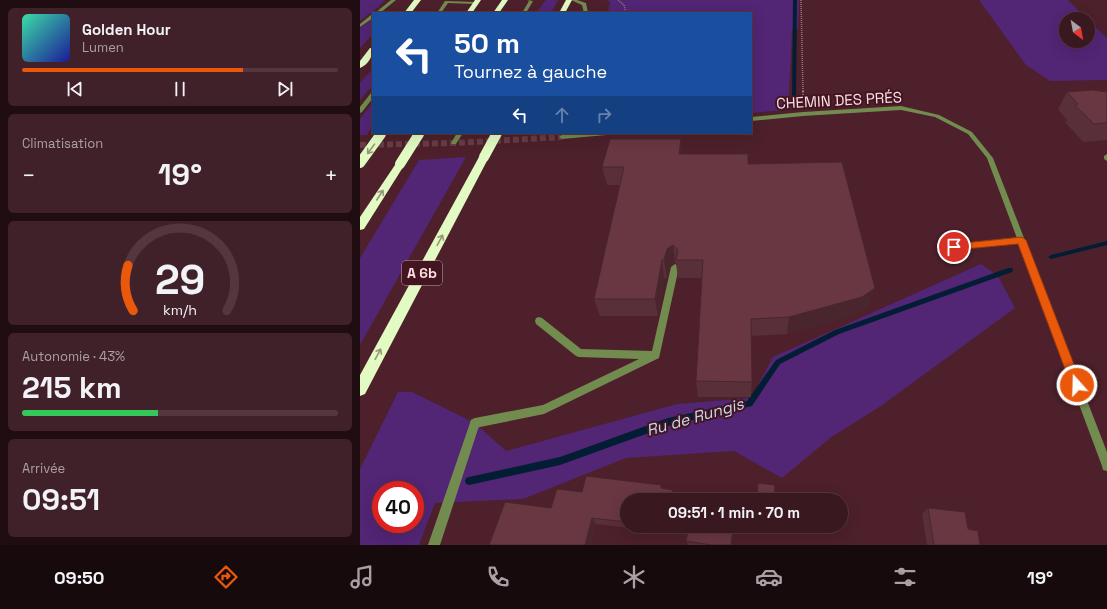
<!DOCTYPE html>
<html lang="fr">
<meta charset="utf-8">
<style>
body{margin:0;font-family:"Space Grotesk",sans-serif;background:#412129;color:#f1f3f6;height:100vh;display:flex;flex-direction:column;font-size:15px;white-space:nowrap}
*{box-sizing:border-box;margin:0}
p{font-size:13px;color:#aba0a5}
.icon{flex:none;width:22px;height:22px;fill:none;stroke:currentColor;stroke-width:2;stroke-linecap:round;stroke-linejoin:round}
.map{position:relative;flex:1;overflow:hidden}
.side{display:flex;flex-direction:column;gap:8px;padding:8px;background:#200d12;width:360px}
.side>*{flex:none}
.banner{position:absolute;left:12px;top:12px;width:380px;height:122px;border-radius:0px;box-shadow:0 4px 16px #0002,0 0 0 1px #54373e;background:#1a4fa0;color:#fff;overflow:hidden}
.needle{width:26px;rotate:148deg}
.tools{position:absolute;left:699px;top:12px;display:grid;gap:8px}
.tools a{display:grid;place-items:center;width:36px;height:36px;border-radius:50%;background:#3a1820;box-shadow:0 4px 16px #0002,0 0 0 1px #54373e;font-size:20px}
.speed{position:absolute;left:12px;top:481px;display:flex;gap:8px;font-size:20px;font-weight:700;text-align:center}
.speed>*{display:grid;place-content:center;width:52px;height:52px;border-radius:50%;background:#3a1820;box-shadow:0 4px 16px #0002,0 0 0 1px #54373e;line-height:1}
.speed .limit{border:6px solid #d22;background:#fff;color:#111}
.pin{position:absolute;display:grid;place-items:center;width:34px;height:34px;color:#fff;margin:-17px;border:2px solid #fff;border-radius:50%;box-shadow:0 1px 4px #0007}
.me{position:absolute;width:44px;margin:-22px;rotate:340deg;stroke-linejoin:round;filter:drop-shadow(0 0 3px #0008)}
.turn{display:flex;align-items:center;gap:14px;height:84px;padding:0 16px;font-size:18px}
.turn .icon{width:52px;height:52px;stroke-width:2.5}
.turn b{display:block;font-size:28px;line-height:34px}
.lanes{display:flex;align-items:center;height:38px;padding:0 16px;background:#0003;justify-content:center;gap:20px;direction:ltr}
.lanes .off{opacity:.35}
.big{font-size:30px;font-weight:700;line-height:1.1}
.side .card{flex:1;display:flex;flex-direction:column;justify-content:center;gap:6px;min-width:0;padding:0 14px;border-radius:6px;background:#412129}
.side .dial{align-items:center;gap:0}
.dial svg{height:104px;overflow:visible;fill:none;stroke:#54373e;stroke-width:7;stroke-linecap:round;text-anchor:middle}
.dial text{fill:#f1f3f6;stroke:none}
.song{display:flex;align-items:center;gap:12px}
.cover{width:48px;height:48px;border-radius:6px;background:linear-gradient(135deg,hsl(160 70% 55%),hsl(240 70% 35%))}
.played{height:4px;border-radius:2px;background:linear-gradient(90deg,#ea580c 70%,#54373e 70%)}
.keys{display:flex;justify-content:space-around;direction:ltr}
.heat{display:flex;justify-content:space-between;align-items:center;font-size:22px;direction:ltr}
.charge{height:6px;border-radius:3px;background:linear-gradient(90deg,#34c759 43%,#54373e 0)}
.trip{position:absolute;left:260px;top:493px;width:228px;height:40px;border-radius:20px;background:#3a1820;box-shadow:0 4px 16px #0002,0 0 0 1px #54373e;font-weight:700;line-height:40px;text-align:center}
.tabs{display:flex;height:64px;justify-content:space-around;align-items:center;background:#170a0d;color:#aba0a5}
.tabs .icon{width:28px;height:28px}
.tabs .active{color:#ea580c}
.tabs b{font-size:18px;color:#f1f3f6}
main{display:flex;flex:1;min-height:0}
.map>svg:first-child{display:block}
.green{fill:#522575;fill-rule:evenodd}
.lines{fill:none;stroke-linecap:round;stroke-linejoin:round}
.stream{fill:#031e34;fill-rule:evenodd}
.tertiary-tunnel{stroke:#683c47;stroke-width:6;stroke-dasharray:6 3;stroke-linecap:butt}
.path-far1{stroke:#9c747d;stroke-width:1.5;stroke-dasharray:1 1;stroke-linecap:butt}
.path{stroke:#9c747d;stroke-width:2;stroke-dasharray:1.5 1.5;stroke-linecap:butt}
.service{fill:#728b4f;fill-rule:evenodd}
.minor{fill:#728b4f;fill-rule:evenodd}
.tertiary{fill:#728b4f;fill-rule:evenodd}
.motorway{fill:#e2fbc2;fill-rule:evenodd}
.motorway-bridge{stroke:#e2fbc2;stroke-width:10}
.wall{fill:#592f39}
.shaded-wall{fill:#49262e}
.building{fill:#683742;stroke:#49262e}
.oneway{stroke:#9a947a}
.route{fill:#ea580c;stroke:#983908}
.labels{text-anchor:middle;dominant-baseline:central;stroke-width:4;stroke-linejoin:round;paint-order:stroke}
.shield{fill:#421521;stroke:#c6a2a9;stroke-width:1}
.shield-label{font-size:14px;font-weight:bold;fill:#fedee3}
.street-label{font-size:15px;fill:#fedee3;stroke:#421521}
.water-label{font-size:16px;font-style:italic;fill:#c6d9ec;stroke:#421521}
</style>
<main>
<section class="side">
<div class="card">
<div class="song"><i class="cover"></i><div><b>Golden Hour</b><p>Lumen</p></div></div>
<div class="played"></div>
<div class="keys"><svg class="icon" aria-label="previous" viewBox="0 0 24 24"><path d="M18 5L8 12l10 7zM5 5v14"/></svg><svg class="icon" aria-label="pause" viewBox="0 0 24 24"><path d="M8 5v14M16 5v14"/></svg><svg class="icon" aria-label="next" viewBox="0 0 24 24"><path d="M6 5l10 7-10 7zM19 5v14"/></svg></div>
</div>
<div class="card"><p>Climatisation</p>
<div class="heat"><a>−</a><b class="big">19°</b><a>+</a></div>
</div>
<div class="card dial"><svg viewBox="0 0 100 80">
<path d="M14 69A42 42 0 1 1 86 69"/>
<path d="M14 69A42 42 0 0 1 10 34" stroke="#ea580c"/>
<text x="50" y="56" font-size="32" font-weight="700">29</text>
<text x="50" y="72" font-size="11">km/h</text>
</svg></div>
<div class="card"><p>Autonomie · 43%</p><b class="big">215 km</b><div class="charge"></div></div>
<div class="card"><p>Arrivée</p><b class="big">09:51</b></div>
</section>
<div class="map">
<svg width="747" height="545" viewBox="0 0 747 545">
<rect width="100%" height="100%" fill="#4d202b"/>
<g class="green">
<polygon points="0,0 25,0 17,8 0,21"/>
<polygon points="186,0 198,0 191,13 176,13"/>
<polygon points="246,0 439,0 438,29 432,29 429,94 432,109 391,113 391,13 248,13 250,2"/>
<polygon points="619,0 708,0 727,19 706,19 706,41 728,41 728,20 747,38 747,80 690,81 666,65"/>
<polygon points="13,18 13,34 0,48 0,28"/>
<polygon points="13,68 13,85 0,100 0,83"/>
<polygon points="13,102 13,124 7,135 0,135 0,119"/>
<polygon points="106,157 0,345 0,258 59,160"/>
<path d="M621,264L638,276L655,308L521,406L470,438L422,478L374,451L266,458L163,499L75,503L59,545H0V469L38,392H52L115,423L146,451L317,404L391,398L413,357ZM21,490H55V524H21Z"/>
</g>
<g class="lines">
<g class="stream">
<polygon points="433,0 437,0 436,102 434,103 432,102"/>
<polygon points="747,241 747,245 691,259 688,257 691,255"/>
<polygon points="648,268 652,268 653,270 652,272 479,334 420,364 392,406 308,426 200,465 109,485 106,484 105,481 106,478 109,477 200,457 308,418 387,401 416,360 475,330"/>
</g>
<polyline class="tertiary-tunnel" points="0,145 94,143 202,137"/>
<g class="path-far1">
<polyline points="258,0 264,5 266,13"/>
<polyline points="441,0 443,92"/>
</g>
<polyline class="path" points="443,91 443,102"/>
<g class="service">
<polygon points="31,0 36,0 20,13 15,13"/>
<polygon points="167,0 173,1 166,13 162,13 169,1"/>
<polygon points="211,0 217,0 226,3 228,13 224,13 222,5"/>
<polygon points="85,1 116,2 118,3 116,4 88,3 81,13 77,13"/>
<polygon points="11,15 13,15 13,18 0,27 0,24"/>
<polygon points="13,92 13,98 2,112 0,113 0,107 11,93"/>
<polygon points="97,133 103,133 96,144 92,144 91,143"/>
<polygon points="661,237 665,240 661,243 594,250 590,247 594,244"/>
<polygon points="315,264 319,267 299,358 184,414 115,428 111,426 110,423 111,420 115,418 183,405 279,359 219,357 216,356 176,324 175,321 176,318 179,317 182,318 221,349 292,351 311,267"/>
</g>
<g class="minor">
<polygon points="747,154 747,161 744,159 744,156"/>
<polygon points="115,418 119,420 120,423 80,545 68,545 110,423 111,420"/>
</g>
<g class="tertiary">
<polygon points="541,106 579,115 612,132 633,158 747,452 747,471 743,470 742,466 627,158 608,134 575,117 541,110 443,116 391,121 391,117 443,112"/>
<polygon points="226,133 249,133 246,135 202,139 199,137 202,135"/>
</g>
<g class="motorway">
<polygon points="54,0 61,0 51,13 44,13"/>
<polygon points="115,0 121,0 112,13 106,13"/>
<polygon points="142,0 148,0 139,13 133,13"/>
<polygon points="206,0 212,0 205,13 199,13"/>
<path d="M10,48H13C13,56 8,65 0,68V61Z"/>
<polygon points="124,154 129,157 5,394 0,396 0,375 119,157"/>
<polygon points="40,161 45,164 4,229 0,230 0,217 37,162"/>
</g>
<g class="motorway-bridge">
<polyline points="124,157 137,133"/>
<polyline points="0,163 21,134"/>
<polyline points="40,164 59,134"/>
</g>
</g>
<g class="wall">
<polygon points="707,92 747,92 747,140 723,142 705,122 707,120 698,109"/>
<polygon points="321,139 322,154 388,164 509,305 497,314 427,334 391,336 392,382 391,397 338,397 336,381 342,278 318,278 316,264 315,262 310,267 307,278 304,278 298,316 240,316 234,299 260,185 247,185 242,167"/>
<polygon points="301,485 302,489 267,500 267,526 374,526 371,545 328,545 326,541 328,530 297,527 297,531 236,524 231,545 129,545 191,508 222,492"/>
<polygon points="568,508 608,529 620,545 567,545 562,514"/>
</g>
<g class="shaded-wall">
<polygon points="321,139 322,157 319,154"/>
<polygon points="313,245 315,262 310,267 307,278 304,260 307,249"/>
<polygon points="302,260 304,278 298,316 295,299"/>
<polygon points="515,288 509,305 497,314 427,334 429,317"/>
<polygon points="232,518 236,524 231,545 225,545"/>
<polygon points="295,526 297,526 297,531"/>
<polygon points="373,526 374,526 371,545"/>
</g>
<g class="building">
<polygon points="733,90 747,92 747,123 734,124 715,105 718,104 707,92"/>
<polygon points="250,139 321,139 319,154 388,154 388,164 482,162 515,288 502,297 429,317 391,319 392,382 336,381 343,260 316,260 318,250 313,245 307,249 304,260 302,260 295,299 234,299 264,167 242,167"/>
<polygon points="226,476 301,485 301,488 313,490 312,492 358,500 267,500 267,522 232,518 225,545 129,545 145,502 191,508 197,489 222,492"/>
<polygon points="398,483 415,485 414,500 397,500"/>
<polygon points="568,508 605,512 608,529 618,531 620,545 574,545"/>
<polygon points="329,526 373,526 371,545 351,545 326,541"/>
</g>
<defs><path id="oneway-shaft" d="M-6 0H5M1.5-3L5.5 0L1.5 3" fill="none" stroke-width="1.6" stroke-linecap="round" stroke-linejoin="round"/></defs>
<g class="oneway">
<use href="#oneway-shaft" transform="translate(11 149) rotate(126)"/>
<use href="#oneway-shaft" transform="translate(20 195) rotate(-57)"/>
<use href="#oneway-shaft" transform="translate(80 240) rotate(-62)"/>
<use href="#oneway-shaft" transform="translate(18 354) rotate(-62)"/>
</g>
<polygon class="route" points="662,237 666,240 722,385 721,388 717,390 713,388 711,385 658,244 594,250 590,247 594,244"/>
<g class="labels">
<rect class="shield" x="42" y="261" width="40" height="24" rx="3"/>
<g class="shield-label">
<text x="62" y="273">A 6b</text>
</g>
<g class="street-label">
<text transform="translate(479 100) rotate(-3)">CHEMIN DES PRÉS</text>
</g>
<g class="water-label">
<text transform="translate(335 417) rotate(-16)">Ru de Rungis</text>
</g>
</g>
</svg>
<div class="tools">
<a><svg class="needle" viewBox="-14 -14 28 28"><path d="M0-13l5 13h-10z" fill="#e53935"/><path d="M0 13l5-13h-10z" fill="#aba0a5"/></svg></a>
</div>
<div class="speed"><div class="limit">40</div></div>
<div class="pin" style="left:594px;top:247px;background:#d93025"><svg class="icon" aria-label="arrive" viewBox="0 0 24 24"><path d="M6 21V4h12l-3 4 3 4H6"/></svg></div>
<svg class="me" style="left:717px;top:385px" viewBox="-20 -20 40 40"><circle r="17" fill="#ea580c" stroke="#fff" stroke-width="3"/><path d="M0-11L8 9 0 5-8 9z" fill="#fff"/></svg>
<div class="trip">09:51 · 1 min · 70 m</div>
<div class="banner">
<div class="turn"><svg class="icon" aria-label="left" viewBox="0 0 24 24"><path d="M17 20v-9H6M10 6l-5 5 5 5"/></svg><div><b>50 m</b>Tournez à gauche</div></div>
<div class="lanes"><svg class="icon" aria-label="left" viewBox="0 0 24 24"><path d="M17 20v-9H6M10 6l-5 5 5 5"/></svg><svg class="icon off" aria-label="ahead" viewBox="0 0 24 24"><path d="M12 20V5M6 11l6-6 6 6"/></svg><svg class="icon off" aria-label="right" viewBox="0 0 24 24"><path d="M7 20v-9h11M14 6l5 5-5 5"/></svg></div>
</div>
</div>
</main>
<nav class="tabs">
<b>09:50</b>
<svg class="icon active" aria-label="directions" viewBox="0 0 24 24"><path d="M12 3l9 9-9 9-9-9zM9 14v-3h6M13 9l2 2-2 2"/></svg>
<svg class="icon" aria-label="music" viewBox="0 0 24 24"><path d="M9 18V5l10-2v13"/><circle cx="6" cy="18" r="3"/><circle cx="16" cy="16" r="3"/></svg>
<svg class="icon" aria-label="phone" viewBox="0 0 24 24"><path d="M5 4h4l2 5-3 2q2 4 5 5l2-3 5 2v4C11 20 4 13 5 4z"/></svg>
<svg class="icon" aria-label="climate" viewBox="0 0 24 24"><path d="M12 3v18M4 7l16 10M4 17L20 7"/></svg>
<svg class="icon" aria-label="car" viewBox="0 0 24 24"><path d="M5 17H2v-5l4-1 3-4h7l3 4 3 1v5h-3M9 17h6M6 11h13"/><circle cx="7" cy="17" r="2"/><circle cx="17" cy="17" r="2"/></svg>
<svg class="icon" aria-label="filters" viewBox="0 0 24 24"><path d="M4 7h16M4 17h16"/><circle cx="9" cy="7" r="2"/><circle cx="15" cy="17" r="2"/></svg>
<b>19°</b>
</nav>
